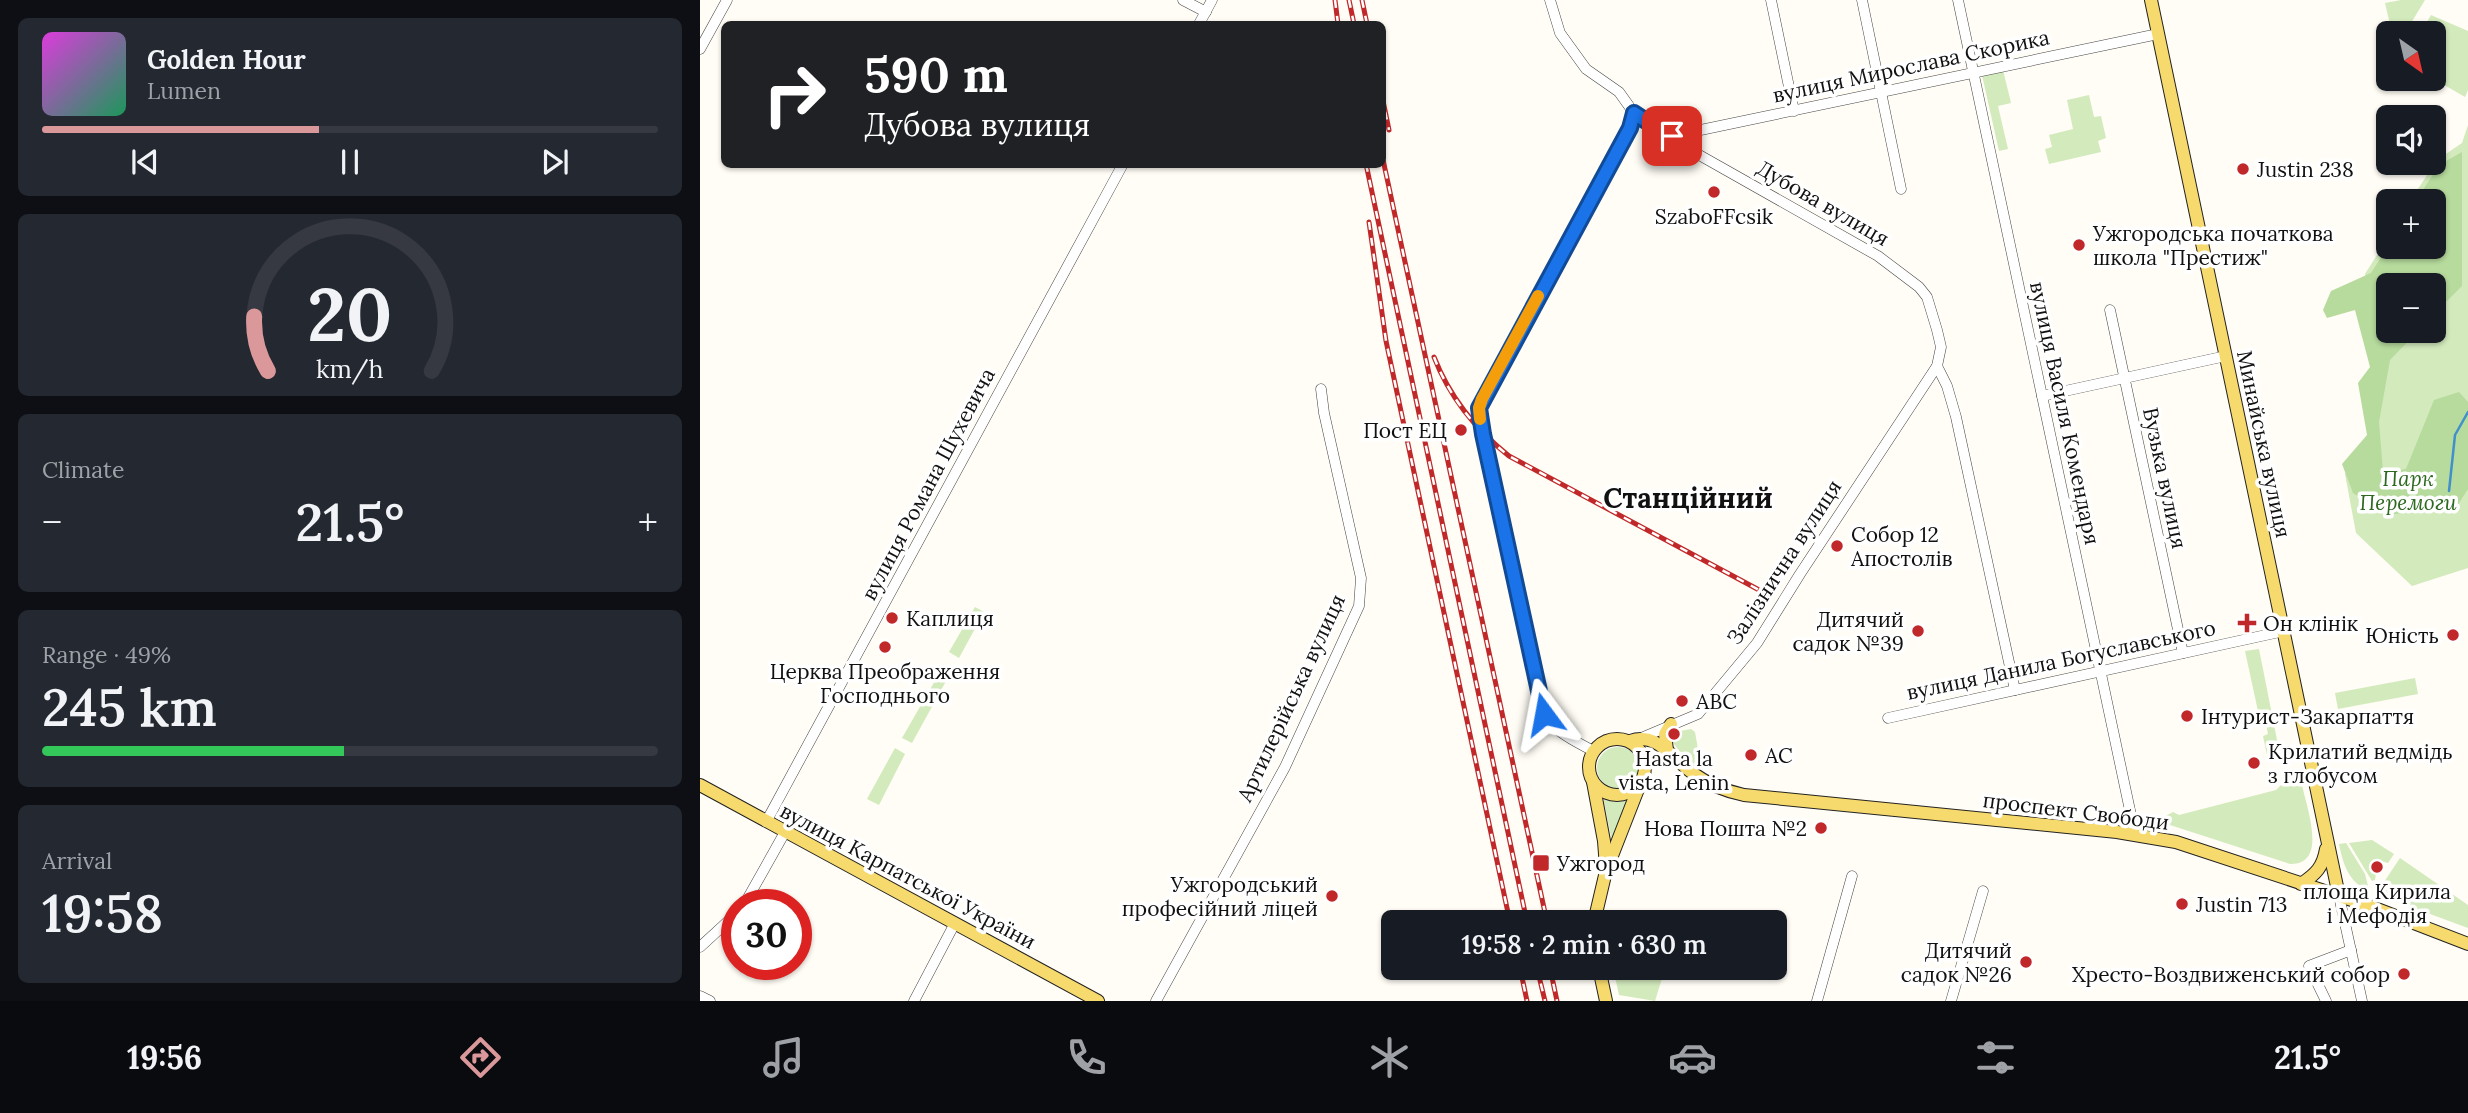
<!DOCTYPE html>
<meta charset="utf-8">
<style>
body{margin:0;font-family:Lora,serif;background:#242831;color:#f1f3f6;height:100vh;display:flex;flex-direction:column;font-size:26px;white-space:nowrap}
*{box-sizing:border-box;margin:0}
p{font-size:23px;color:#9ea1a6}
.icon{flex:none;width:38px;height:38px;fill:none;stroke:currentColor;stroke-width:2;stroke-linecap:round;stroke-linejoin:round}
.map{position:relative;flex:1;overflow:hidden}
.panel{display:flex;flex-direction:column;gap:18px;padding:18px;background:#0d0f14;width:700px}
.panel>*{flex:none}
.guide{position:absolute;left:21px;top:21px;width:665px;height:147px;border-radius:10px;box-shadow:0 2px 5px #0004;background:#202124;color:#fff;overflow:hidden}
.needle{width:46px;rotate:146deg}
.tools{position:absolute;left:1676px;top:21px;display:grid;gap:14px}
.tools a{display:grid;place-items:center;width:70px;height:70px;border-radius:10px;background:#171b24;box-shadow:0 2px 5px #0004;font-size:35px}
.speed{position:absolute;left:21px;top:889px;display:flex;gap:14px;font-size:35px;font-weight:700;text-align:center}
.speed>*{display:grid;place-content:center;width:91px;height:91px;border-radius:50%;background:#171b24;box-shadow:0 2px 5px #0004;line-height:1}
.speed .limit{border:10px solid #d22;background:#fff;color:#111}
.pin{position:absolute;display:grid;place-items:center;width:60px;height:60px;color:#fff;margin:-30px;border-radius:14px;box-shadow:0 4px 10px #0006}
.me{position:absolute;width:77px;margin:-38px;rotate:347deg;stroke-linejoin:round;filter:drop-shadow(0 0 5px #0008)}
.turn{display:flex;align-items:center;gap:24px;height:147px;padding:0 28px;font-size:32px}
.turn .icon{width:91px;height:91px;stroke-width:2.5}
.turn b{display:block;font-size:49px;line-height:60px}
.big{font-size:52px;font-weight:600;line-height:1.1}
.panel .widget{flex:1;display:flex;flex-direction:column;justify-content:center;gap:10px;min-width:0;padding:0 24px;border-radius:10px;background:#242831}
.panel .dial{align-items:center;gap:0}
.dial svg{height:182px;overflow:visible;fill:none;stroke:#363941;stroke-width:7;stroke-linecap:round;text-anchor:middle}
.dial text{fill:#f1f3f6;stroke:none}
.song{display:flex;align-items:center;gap:21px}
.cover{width:84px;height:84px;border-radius:10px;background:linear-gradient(135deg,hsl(300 70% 55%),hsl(150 70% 35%))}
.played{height:7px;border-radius:4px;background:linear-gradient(90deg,#db989a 45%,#363941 45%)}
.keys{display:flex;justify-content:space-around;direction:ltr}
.heat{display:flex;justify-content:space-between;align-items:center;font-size:38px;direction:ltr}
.charge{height:10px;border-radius:5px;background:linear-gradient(90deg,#34c759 49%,#363941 0)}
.trip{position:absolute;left:681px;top:910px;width:406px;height:70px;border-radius:10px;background:#171b24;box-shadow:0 2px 5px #0004;font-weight:600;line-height:70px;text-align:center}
.menu{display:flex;height:112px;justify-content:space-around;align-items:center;background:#090b0e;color:#9ea1a6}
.menu .icon{width:49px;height:49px}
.menu .current{color:#db989a}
.menu b{font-size:32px;color:#f1f3f6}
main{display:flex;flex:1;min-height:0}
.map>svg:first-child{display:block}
.green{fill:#d3eabd;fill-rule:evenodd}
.forest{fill:#b6db9d}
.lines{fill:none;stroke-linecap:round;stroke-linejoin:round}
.stream{stroke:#4190cc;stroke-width:2.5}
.minor-casing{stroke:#444;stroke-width:11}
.major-casing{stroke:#222;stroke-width:14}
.minor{stroke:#fff;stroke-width:10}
.major{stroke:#f7da6d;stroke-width:12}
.rail-casing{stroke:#c1282a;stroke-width:5}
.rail{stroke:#fff;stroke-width:2.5;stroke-dasharray:8;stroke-linecap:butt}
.route-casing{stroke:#114b97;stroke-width:18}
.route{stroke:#1a73e8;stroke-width:12}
.slow{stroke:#f59e0b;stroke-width:12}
.poi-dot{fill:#c1282a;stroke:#fff;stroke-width:2.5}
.labels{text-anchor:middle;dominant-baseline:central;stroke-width:7;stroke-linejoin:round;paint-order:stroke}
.street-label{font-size:21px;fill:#111;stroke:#fff}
.poi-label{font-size:21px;fill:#111;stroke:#fff;text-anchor:start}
.park-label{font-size:21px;font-style:italic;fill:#2d6920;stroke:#fff}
.district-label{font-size:28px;font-weight:bold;fill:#111;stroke:#fff}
</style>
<main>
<section class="panel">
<div class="widget">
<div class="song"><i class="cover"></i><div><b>Golden Hour</b><p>Lumen</p></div></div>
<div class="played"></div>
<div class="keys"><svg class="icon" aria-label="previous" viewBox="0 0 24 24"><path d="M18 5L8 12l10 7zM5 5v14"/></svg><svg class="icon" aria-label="pause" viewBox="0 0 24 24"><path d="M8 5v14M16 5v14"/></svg><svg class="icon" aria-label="next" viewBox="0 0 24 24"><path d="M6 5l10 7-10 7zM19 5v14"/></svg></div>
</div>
<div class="widget dial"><svg viewBox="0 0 100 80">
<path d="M14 69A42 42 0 1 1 86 69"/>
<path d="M14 69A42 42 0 0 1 8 45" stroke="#db989a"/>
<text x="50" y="56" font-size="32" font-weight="700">20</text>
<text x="50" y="72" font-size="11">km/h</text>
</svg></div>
<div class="widget"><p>Climate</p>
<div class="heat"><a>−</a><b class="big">21.5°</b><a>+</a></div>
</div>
<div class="widget"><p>Range · 49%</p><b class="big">245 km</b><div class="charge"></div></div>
<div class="widget"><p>Arrival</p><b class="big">19:58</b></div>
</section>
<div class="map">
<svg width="1768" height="1001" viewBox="0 0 1768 1001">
<rect width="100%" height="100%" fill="#fffdf5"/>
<g class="green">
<polygon points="1701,0 1725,0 1705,33 1692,33 1685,3"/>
<polygon points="1731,15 1768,31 1768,90 1765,97 1734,79 1734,33 1722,31"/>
<polygon points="1303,70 1311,103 1298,106 1308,149 1299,151 1282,75"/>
<polygon points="1389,95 1394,117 1401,116 1406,138 1398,141 1401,152 1349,164 1345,149 1352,147 1349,135 1373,129 1367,100"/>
<path d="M1768,125V568L1712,586L1656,533L1645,474L1674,438L1670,317L1665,274L1689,236V247H1734V201H1710L1737,160L1762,143ZM1689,285H1734V331H1689Z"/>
<polygon points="275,607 284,612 259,658 249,652"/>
<polygon points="1559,649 1579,750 1567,755 1563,736 1568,734 1566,724 1561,725 1545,651"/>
<polygon points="243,667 251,672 212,743 202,738"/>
<polygon points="1715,678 1718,694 1638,709 1635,693"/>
<polygon points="991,729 995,732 1002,772 989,764 971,740 975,732"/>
<circle cx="918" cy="768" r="21"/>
<polygon points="195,748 205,754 179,805 167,799"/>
<path d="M1601,780C1605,804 1630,865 1590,864L1470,825L1462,818L1473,812L1479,815L1576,790L1582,784Z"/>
<polygon points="903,797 927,801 913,838 911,837"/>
<polygon points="1672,840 1694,854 1688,863 1678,860 1671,864 1671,871 1676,874 1675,880 1672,881 1649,843"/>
<path d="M1646,843L1665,874L1668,886L1666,890C1648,880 1643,864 1639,844Z"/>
<polygon points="1700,858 1768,905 1768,928 1676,894"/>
<polygon points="913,968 936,968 963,975 955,1001 919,995"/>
</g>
<polygon class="forest" points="1762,152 1762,286 1734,314 1734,285 1689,285 1689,331 1718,331 1690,360 1679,422 1683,472 1706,469 1734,400 1759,392 1768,402 1768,489 1757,506 1687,515 1653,493 1642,464 1667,435 1658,383 1670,367 1655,310 1627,318 1623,310 1631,291 1671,273 1689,245 1689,247 1734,247 1734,201 1716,201 1739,165"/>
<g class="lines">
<polyline class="stream" points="1749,491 1755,435 1768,412"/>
<defs>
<g id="minor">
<polyline points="483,0 506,12"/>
<polyline points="850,0 860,33 886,69 919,92 934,113 972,136 978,143 1178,256 1219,287 1227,297 1237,330 1241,347 1237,366 1100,574 1057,643 998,714 941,738"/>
<polyline points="1071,0 1094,111"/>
<polyline points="1162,0 1201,189"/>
<polyline points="1258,0 1435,834"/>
<polyline points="499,24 512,0"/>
<polyline points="0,49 27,0"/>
<polyline points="972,136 1458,34"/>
<polyline points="1410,310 1483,653"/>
<polyline points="1237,366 1247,386 1256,417 1315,690"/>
<polyline points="1342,396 1526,356"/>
<polyline points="1188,718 1584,631"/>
<path d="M893,751C877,742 854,732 844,714L783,434L779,408L930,129L934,113"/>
<polyline points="66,822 423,164"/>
<polyline points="1639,896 1662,1001"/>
<polyline points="44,905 85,832"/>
<polyline points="0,947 37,913"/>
<polyline points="0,996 10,1001"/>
<polyline points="214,1001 255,923"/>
<polyline points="456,1001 585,767 659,606 661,578 624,413 621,389"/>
<polyline points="1117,1001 1152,876"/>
<polyline points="1251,1001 1283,891"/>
<polyline points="1626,1001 1609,966 1651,950"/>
</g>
<g id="major">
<polyline points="1451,0 1639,896"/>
<circle cx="917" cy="767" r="28"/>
<path d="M930,741C958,731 973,760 994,774C1009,785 1026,791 1044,795L1417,832L1476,842L1667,905L1768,944"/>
<polyline points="967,750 965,734 971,724"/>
<polyline points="893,782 904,841 906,867"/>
<polyline points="0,785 398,1001"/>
<path d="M1601,884C1616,874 1623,867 1626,849"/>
<polyline points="894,922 906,871 940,784"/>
<polyline points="899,968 906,1001"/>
</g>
</defs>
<use href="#minor" class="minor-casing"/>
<use href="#major" class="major-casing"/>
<use href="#minor" class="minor"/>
<use href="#major" class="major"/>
<defs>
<g id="rail">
<polyline points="635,0 638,24"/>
<polyline points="649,0 654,24"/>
<polyline points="662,0 667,24"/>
<polyline points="682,96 689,130"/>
<polyline points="682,155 847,922"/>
<polyline points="666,164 827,922"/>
<polyline points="669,222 686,341 810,922"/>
<path d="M734,357C750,398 775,429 809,456L1061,591"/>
<polyline points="820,968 827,1001"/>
<polyline points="837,968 845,1001"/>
<polyline points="850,968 857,1001"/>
</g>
</defs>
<use href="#rail" class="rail-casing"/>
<use href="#rail" class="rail"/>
</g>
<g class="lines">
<defs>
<polyline id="route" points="844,714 783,434 779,408 930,128 934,113 967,135 972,136"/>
</defs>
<use href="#route" class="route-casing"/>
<use href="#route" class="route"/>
<polyline class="slow" points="780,419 779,408 782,399 838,296"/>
</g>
<g class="poi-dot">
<circle cx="1543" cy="169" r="7"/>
<circle cx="1014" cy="192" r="7"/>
<circle cx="1379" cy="245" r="7"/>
<circle cx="761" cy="430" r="7"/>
<circle cx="1137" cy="546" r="7"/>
<circle cx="192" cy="618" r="7"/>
<path d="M1543.5 612.5h7v7h7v7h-7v7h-7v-7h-7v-7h7z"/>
<circle cx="1218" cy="631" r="7"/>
<circle cx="1753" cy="635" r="7"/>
<circle cx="185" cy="647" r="7"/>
<circle cx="982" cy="701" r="7"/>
<circle cx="1487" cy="716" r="7"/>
<circle cx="974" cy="734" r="7"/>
<circle cx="1051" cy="755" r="7"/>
<circle cx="1554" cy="763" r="7"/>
<circle cx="1121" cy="828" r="7"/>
<rect x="832" y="854" width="18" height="18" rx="3.5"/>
<circle cx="1677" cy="867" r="7"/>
<circle cx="632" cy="896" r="7"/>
<circle cx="1482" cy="904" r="7"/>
<circle cx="1326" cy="962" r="7"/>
<circle cx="1704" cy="974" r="7"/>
</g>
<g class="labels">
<g class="street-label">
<text transform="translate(1211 66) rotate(-12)">вулиця Мирослава Скорика</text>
<text transform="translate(1123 203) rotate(30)">Дубова вулиця</text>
<text transform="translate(1365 413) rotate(78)">вулиця Василя Комендаря</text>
<text transform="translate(1564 444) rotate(78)">Минайська вулиця</text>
<text transform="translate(1465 478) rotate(78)">Вузька вулиця</text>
<text transform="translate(228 484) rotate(-62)">вулиця Романа Шухевича</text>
<text transform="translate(1084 562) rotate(-57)">Залізнична вулиця</text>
<text transform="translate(1361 660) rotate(-12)">вулиця Данила Богуславського</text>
<text transform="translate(591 698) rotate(-65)">Артилерійська вулиця</text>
<text transform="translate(1376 811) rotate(7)">проспект Свободи</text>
<text transform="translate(208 876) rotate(28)">вулиця Карпатської України</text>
</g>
<g class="poi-label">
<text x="1557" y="169">Justin 238</text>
<text x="1014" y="216" text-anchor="middle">SzaboFFcsik</text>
<text x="1393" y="233">Ужгородська початкова<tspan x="1393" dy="24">школа "Престиж"</tspan></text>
<text x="747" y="430" text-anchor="end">Пост ЕЦ</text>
<text x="1151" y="534">Собор 12<tspan x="1151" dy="24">Апостолів</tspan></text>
<text x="206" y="618">Каплиця</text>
<text x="1204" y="619" text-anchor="end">Дитячий<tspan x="1204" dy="24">садок №39</tspan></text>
<text x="1563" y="623">Он клінік</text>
<text x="1739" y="635" text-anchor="end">Юність</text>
<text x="185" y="671" text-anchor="middle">Церква Преображення<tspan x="185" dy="24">Господнього</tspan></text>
<text x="996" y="701">ABC</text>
<text x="1501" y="716">Інтурист-Закарпаття</text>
<text x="1568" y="751">Крилатий ведмідь<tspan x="1568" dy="24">з глобусом</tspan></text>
<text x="1065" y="755">AC</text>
<text x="974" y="758" text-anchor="middle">Hasta la<tspan x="974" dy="24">vista, Lenin</tspan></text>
<text x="1107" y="828" text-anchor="end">Нова Пошта №2</text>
<text x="857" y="863">Ужгород</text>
<text x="618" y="884" text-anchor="end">Ужгородський<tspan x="618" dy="24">професійний ліцей</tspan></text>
<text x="1677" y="891" text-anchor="middle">площа Кирила<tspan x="1677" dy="24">і Мефодія</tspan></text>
<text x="1496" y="904">Justin 713</text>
<text x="1312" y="950" text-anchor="end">Дитячий<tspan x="1312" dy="24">садок №26</tspan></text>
<text x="1690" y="974" text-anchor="end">Хресто-Воздвиженський собор</text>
</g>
<g class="park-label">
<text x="1708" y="478">Парк<tspan x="1708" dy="24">Перемоги</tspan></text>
</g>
<g class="district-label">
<text x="988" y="498">Станційний</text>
</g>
</g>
</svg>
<div class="tools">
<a><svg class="needle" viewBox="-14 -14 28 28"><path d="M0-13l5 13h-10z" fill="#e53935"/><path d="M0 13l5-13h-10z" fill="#9ea1a6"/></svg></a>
<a><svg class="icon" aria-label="sound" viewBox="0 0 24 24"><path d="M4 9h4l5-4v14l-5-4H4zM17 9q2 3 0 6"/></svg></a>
<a>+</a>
<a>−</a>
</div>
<div class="speed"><div class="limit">30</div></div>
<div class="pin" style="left:972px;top:136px;background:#d93025"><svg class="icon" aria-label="arrive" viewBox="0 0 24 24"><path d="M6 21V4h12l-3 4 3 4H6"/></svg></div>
<svg class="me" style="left:844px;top:714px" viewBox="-20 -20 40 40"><path d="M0-17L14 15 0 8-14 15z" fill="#1a73e8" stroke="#fff" stroke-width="4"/></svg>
<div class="trip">19:58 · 2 min · 630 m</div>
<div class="guide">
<div class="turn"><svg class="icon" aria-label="right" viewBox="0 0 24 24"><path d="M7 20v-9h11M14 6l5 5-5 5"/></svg><div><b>590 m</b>Дубова вулиця</div></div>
</div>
</div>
</main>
<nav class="menu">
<b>19:56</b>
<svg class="icon current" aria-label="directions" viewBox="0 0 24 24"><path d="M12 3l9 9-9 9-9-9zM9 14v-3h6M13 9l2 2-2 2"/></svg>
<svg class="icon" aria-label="music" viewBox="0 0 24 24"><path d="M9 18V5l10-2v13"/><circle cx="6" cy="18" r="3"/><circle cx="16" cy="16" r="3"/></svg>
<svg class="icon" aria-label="phone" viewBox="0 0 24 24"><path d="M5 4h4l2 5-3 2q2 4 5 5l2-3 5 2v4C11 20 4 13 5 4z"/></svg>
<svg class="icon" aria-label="climate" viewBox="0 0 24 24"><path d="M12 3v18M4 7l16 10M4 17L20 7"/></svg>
<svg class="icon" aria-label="car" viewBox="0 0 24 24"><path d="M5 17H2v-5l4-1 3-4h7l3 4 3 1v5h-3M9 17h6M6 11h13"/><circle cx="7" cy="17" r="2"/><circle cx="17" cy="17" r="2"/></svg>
<svg class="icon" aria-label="filters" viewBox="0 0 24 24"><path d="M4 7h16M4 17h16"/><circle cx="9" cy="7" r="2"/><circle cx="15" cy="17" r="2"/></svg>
<b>21.5°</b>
</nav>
